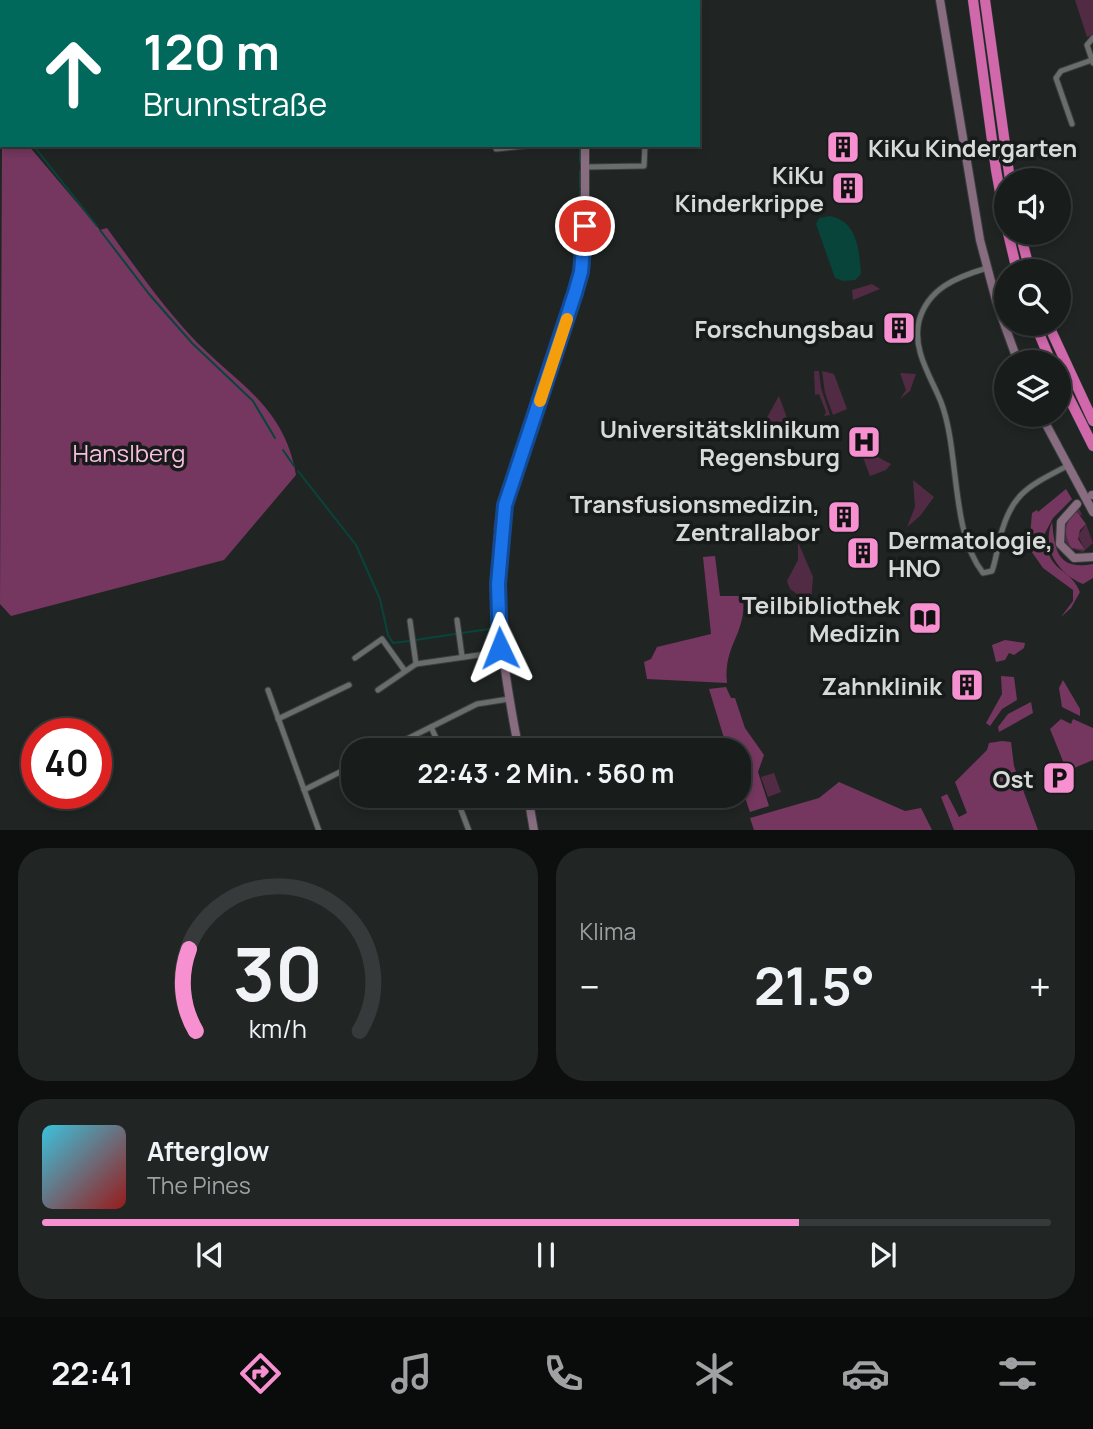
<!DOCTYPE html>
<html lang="de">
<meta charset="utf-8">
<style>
body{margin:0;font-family:Manrope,sans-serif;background:#212524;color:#f1f3f6;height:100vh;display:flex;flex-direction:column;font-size:26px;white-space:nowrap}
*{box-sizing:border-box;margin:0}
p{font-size:23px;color:#9fa1a3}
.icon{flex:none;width:38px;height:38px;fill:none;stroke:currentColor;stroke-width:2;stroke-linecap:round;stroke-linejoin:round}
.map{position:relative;height:830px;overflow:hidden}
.panel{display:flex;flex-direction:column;gap:18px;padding:18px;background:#0d0f0f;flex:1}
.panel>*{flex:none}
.top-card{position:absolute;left:0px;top:0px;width:700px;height:147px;box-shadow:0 4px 10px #0003,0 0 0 2px #363a3a;background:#00695c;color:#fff;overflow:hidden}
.fabs{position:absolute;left:994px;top:168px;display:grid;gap:14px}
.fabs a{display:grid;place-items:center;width:77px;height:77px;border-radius:50%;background:#181c1b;box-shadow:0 4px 10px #0003,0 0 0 2px #363a3a;font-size:35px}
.speed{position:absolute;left:21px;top:718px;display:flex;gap:14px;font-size:35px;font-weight:700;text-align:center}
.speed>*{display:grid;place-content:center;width:91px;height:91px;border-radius:50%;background:#181c1b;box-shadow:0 4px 10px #0003,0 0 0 2px #363a3a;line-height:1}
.speed .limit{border:10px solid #d22;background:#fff;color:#111}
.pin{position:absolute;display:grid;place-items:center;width:60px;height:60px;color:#fff;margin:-30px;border:4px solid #fff;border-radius:50%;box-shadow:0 2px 7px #0007}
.me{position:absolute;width:77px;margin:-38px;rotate:358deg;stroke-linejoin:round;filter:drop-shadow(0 0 5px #0008)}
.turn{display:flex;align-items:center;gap:24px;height:147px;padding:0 28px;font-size:32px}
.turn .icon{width:91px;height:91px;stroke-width:2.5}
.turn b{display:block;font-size:49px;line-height:60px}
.big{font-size:52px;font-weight:700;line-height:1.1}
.panel .card{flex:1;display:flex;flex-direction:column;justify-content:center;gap:10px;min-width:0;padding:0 24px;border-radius:28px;background:#212524}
.panel .dial{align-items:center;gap:0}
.dial svg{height:182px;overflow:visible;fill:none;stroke:#363a3a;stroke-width:7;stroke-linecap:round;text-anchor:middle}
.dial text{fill:#f1f3f6;stroke:none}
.song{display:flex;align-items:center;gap:21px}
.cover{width:84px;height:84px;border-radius:10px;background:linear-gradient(135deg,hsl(190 70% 55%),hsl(0 70% 35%))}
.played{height:7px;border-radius:4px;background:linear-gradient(90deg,#f690d0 75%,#363a3a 75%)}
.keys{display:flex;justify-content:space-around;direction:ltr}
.heat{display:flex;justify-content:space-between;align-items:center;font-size:38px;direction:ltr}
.panel .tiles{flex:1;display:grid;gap:18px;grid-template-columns:1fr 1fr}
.card:last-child{grid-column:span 2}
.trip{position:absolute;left:341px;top:738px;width:410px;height:70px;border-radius:28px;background:#181c1b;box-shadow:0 4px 10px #0003,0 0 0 2px #363a3a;font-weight:700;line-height:70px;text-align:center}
.tabs{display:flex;height:112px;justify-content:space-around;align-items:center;background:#0a0b0b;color:#9fa1a3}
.tabs .icon{width:49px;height:49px}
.tabs .active{color:#f690d0}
.tabs b{font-size:32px;color:#f1f3f6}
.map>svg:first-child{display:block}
.green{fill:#512b43}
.forest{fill:#75375f}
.water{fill:#084439}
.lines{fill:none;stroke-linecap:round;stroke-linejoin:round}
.stream{stroke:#084439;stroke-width:2}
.street-casing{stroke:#3b3f3e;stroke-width:7}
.secondary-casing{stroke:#3b3f3e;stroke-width:10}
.highway-casing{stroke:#3b3f3e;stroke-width:11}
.street{stroke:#696e6d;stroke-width:5}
.secondary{stroke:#886c80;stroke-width:8}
.highway{stroke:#d268ac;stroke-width:10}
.route-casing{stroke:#114b97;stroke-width:18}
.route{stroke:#1a73e8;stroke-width:12}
.slow{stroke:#f59e0b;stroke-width:12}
.labels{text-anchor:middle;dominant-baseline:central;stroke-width:7;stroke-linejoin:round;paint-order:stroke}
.poi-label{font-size:24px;font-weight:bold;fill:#d7dad9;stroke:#171b1a;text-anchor:end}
.park-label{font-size:24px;fill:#f8bee0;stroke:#171b1a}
</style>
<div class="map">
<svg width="1093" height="831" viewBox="0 0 1093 831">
<rect width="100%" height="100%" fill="#202524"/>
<g class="green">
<polygon points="1075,0 1093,0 1093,35 1087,37"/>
<polygon points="872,284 880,289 853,300 852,290"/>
<polygon points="814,371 819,371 821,388 830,415 824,416 826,412 819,394 815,395"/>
<polygon points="822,371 834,374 847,409 833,415 825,393"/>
<polygon points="900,373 916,374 910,391 900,399 906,390"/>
<polygon points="779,396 787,418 774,428 765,421"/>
<polygon points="524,430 527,431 498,531 493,530 497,507"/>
<polygon points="870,453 891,464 886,470 870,476 862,455"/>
<polygon points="913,480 934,497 920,516 907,527 915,507"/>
<polygon points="1079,509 1084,518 1081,514 1072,548 1085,550 1078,536 1086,524 1093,543 1083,552 1070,548 1063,538 1066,523"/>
<polygon points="493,534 498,535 496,610 492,611"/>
<polygon points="798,542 813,577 811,604 790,589 787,581 798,560"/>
<polygon points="774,773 781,792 768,797 761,777"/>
</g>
<g class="forest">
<path d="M2,142V145H28L100,230L107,228C133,264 159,301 189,334C233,382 284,403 296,475L224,560L11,616L0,604Z"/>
<path d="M1066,489L1072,499L1053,518L1045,533C1046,574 1070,566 1080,592L1071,608L1061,617L1073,601V590L1043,568L1029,548L1032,513L1037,510L1038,512Z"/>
<path d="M1077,512L1086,524L1080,530L1078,539L1085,550L1072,548C1063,535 1064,521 1077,512Z"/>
<path d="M1052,522C1055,548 1056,571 1093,564V578L1083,584C1059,574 1041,549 1052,522Z"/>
<path d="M715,556L720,596H743C747,635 723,644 727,683L647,679L644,662L651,659L657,647L711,634L703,557Z"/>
<polygon points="1005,640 1025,643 1024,648 1014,655 1009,653 1005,660 996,662 992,645"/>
<polygon points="1001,676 1014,677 1017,700 1002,709 990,726 986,723 1002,694"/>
<polygon points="1063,680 1080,709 1080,716 1062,707 1059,688"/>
<polygon points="726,687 731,698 735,698 745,728 764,755 758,772 769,806 750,812 739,781 738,751 728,751 709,689"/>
<polygon points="1031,702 1033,713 999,732 998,727 1008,714"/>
<polygon points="1061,719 1071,724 1073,719 1093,728 1093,760 1067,771 1050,729"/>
<polygon points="1002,741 1011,742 1014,766 1038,830 954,830 941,797 947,794 959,817 967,813 955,782 987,750 989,743"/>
<polygon points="839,782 905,811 921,808 932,830 754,830 750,818 819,798"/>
</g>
<path class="water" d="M830,216C858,222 859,250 861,274L855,280L843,281L835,278L816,224L819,218Z"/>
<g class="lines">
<g class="stream">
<polyline points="0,96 1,93"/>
<polyline points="0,104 2,106"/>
<polyline points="33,145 97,226"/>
<polyline points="580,145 580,162"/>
<polyline points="580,171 580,187"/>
<polyline points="580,191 581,206"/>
<polyline points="581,223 581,211"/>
<polyline points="100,230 149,294 192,343 253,401 275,438"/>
<polyline points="573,283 576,274"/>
<polyline points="527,423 540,385"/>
<polyline points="283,450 294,466"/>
<polyline points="512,466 525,430"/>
<polyline points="298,471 356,545 380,599 388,635 393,643 409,641"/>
<polyline points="496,527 510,472"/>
<polyline points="494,596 495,534"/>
<polyline points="494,601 494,610"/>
<polyline points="494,616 500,669"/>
<polyline points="415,640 489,629"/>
</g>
<defs>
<g id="street">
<polyline points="489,0 495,2"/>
<polyline points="472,2 474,0"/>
<polyline points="589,2 589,0"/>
<polyline points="647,2 648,0"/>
<polyline points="1093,63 1087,45 1093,38"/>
<polyline points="1072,124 1056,78 1061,71 1092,60"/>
<polyline points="495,145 496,149 534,145"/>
<polyline points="585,167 644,166 645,145"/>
<path d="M987,268C957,277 928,288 919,321C912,350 931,377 941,402C960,452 950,531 983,573L992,571C996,560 997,549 1000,538C1011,493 1029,486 1067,466"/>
<polyline points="457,620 462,656"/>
<polyline points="410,621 416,664"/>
<polyline points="355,658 382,639 405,671"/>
<polyline points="268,690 319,831"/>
<polyline points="378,690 416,664 500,652"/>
<polyline points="278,719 349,685"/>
<polyline points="431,727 442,751"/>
<polyline points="383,751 477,704 509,699"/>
<polyline points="304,790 354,765"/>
<polyline points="457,799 469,831"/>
</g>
<g id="secondary">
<polyline points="940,0 980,240 997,304 1018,362"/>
<polyline points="684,2 685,0"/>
<polyline points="1041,415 1093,512"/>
<polyline points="1092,495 1093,495"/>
<polyline points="1077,504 1061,522 1060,544 1074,558 1093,557"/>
<path d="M519,751C503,669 490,589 505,505L581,272L585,226V145"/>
<polyline points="528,796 534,831"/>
</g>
<g id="highway">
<polyline points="973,0 996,170 1006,225"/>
<polyline points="985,0 1010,180"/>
<polyline points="1008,233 1017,271"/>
<polyline points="1020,233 1030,271"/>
<polyline points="1035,324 1051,362"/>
<polyline points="1048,324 1093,421"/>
<polyline points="1059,378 1093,446"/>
</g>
</defs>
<use href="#street" class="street-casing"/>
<use href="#secondary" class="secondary-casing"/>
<use href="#highway" class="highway-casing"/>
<use href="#street" class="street"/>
<use href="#secondary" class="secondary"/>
<use href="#highway" class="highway"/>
</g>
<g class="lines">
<defs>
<polyline id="route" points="500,648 498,584 505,505 575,293 581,272 585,226"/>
</defs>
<use href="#route" class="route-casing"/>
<use href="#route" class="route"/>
<polyline class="slow" points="540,401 567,319"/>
</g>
<defs>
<symbol id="building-square" viewBox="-11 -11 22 22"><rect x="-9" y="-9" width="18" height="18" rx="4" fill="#f690d0" stroke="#171b1a"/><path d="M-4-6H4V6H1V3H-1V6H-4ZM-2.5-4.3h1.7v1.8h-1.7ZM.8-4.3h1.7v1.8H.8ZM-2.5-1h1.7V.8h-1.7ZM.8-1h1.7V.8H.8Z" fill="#111"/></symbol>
<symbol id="hospital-square" viewBox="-11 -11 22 22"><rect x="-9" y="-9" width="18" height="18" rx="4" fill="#f690d0" stroke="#171b1a"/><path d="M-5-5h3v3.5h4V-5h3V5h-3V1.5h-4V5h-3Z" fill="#111"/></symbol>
<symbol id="library-square" viewBox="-11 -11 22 22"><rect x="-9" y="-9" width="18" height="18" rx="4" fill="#f690d0" stroke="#171b1a"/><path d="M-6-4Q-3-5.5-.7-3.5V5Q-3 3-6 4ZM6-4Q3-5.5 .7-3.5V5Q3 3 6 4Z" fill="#111"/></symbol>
<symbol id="parking-square" viewBox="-11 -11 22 22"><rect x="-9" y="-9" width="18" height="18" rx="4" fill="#f690d0" stroke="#171b1a"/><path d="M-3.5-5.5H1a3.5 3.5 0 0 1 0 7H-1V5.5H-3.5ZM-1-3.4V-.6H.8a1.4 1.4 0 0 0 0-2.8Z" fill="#111"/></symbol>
</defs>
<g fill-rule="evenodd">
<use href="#building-square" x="824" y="128" width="38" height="38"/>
<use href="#building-square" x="829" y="169" width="38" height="38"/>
<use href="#building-square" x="880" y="309" width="38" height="38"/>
<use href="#hospital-square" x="845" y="423" width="38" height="38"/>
<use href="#building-square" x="825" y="498" width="38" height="38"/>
<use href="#building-square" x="844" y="534" width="38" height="38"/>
<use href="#library-square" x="906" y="599" width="38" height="38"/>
<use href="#building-square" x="948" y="666" width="38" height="38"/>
<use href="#parking-square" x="1040" y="759" width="38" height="38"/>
</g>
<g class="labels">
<g class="poi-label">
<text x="868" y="147" text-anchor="start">KiKu Kindergarten</text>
<text x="824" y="174">KiKu<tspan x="824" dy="28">Kinderkrippe</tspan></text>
<text x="874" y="328">Forschungsbau</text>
<text x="840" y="428">Universitätsklinikum<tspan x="840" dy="28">Regensburg</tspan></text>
<text x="820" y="503">Transfusionsmedizin,<tspan x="820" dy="28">Zentrallabor</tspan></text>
<text x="888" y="539" text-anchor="start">Dermatologie,<tspan x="888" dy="28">HNO</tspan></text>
<text x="900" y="604">Teilbibliothek<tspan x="900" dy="28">Medizin</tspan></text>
<text x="942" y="685">Zahnklinik</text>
<text x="1034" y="778">Ost</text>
</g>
<g class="park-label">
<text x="129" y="452">Hanslberg</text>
</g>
</g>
</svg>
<div class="fabs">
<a><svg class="icon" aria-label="sound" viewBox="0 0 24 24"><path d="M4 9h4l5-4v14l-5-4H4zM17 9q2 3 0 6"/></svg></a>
<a><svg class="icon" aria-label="search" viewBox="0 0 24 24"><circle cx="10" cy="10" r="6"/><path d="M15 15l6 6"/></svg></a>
<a><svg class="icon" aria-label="layers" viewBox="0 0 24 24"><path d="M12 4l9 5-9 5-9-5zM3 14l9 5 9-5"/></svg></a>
</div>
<div class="speed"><div class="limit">40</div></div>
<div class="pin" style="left:585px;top:226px;background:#d93025"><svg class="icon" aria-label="arrive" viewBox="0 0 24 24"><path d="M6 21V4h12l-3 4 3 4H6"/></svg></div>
<svg class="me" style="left:500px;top:648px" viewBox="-20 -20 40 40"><path d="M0-17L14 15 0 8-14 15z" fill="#1a73e8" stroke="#fff" stroke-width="4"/></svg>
<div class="trip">22:43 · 2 Min. · 560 m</div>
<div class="top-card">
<div class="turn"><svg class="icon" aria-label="ahead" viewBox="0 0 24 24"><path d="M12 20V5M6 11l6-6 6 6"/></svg><div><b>120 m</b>Brunnstraße</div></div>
</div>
</div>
<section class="panel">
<div class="tiles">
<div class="card dial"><svg viewBox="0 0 100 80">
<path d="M14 69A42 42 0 1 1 86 69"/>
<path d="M14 69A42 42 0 0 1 11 33" stroke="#f690d0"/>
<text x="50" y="56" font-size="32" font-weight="700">30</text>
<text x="50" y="72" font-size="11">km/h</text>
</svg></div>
<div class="card"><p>Klima</p>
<div class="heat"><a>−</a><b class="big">21.5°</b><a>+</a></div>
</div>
<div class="card">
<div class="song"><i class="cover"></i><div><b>Afterglow</b><p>The Pines</p></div></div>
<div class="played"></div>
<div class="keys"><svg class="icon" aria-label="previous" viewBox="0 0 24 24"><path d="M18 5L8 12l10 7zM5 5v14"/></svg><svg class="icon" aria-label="pause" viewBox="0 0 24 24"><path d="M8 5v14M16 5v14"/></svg><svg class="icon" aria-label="next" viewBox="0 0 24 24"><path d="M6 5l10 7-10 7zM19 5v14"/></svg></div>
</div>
</div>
</section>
<nav class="tabs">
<b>22:41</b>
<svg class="icon active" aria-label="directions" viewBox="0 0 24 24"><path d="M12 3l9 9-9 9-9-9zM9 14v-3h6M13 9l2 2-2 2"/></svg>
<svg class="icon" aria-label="music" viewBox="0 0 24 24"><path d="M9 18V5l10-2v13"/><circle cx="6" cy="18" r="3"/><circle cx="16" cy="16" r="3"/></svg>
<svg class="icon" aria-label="phone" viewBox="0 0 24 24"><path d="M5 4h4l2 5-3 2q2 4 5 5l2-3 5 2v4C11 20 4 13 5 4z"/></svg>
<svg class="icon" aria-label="climate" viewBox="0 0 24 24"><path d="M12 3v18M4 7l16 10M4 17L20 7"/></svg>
<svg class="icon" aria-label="car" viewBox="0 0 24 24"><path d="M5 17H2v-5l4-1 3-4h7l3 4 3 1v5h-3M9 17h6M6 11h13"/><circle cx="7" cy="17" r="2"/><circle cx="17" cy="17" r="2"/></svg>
<svg class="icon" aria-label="filters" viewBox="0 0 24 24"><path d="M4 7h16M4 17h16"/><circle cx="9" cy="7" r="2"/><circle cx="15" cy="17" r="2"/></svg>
</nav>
